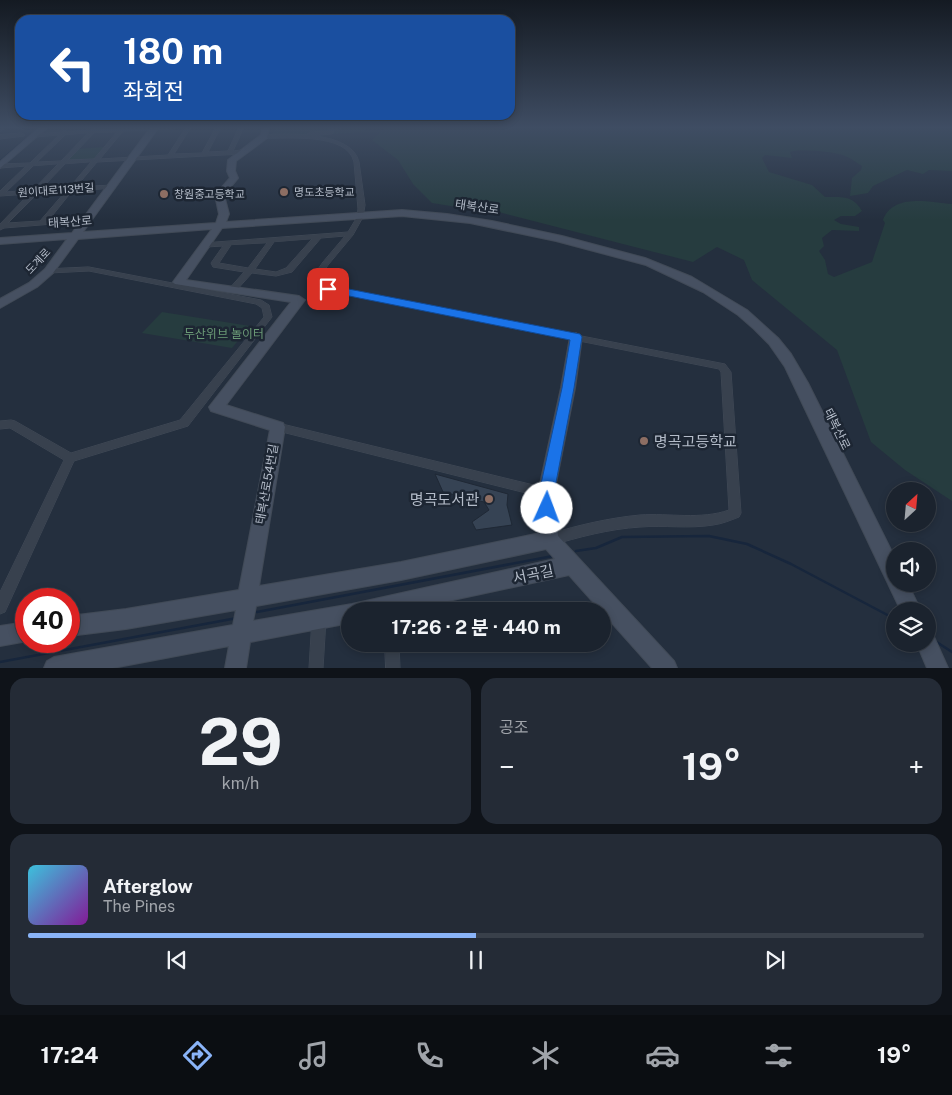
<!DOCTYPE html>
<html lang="ko">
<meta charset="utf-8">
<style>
body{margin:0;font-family:"Public Sans","Noto Sans KR",sans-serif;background:#242b36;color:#f1f3f6;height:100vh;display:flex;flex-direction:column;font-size:19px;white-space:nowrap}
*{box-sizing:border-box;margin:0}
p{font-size:16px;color:#a0a4aa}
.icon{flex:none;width:28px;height:28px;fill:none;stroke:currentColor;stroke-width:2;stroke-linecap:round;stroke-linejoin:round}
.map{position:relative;height:668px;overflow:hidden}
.drawer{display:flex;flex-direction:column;gap:10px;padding:10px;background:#0f1319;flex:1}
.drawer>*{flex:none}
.hud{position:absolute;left:15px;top:15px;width:500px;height:105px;border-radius:15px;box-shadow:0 2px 8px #0003,0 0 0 1px #39404a;background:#1a4fa0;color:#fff;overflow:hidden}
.needle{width:32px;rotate:26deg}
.controls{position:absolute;left:886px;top:482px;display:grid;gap:10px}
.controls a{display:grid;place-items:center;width:50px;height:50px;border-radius:50%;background:#1b232e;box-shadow:0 2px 8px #0003,0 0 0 1px #39404a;font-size:25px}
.speed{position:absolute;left:15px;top:588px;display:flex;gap:10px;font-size:25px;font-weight:700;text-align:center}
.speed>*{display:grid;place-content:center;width:65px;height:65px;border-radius:50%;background:#1b232e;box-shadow:0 2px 8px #0003,0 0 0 1px #39404a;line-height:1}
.speed .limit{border:8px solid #d22;background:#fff;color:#111}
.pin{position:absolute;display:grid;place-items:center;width:42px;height:42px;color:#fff;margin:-21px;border-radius:10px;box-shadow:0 2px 8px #0006}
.me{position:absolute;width:55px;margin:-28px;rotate:2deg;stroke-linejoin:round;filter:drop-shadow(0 0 4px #0008)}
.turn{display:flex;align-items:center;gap:18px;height:105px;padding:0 25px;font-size:22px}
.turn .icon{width:65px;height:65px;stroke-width:2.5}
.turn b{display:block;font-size:35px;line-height:42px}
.big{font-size:38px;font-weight:700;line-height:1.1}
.drawer .tile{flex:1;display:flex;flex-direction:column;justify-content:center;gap:8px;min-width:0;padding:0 18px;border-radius:15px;background:#242b36}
.drawer .dial{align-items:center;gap:0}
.dial b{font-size:65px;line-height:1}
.song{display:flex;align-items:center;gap:15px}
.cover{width:60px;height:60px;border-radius:8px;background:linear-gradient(135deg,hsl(190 70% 55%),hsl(290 70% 35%))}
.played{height:5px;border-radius:2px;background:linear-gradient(90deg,#8ab4f8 50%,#39404a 50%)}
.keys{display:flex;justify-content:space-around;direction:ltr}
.heat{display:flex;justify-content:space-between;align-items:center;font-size:28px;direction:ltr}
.drawer .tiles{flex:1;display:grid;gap:10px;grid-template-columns:1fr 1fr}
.tile:last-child{grid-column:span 2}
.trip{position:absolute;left:341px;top:602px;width:270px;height:50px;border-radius:25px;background:#1b232e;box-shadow:0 2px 8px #0003,0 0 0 1px #39404a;font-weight:700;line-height:50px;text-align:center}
.tab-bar{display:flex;height:80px;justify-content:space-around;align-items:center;background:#0b0e12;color:#a0a4aa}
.tab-bar .icon{width:35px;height:35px}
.tab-bar .on{color:#8ab4f8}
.tab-bar b{font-size:22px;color:#f1f3f6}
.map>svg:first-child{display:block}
.green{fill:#263c3f}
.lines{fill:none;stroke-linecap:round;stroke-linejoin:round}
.stream-far1{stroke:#17263c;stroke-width:1}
.stream{stroke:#17263c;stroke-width:2.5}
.building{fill:#364354;stroke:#1f2835}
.street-casing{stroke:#414a57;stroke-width:1}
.secondary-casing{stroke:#414a57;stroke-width:2}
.street{fill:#38414e;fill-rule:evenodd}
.secondary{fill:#465061;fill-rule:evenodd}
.route{fill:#1a73e8;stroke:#114b97}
.education-dot{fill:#8d6e63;stroke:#1d2633;stroke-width:2}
.labels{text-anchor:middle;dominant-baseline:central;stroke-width:5;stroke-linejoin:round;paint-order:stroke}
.far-street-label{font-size:11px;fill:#b4bcc9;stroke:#1d2633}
.far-poi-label{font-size:11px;fill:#b4bcc9;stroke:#1d2633;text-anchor:start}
.street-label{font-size:12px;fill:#b4bcc9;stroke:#1d2633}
.park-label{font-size:12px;fill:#6b9a76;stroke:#1d2633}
.near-poi-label{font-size:15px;fill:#b4bcc9;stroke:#1d2633;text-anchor:start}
.near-street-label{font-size:15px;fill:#b4bcc9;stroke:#1d2633}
</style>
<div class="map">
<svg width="952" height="668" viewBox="0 0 952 668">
<rect width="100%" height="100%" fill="#242f3e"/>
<g class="green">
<polygon points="275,127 367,127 366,130 352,133 273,136"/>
<path d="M385,127H952V171L929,170L923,174L907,170L873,186L868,193L850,196L852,178L861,170L862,166C857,163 851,158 845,156C834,152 800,148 790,152L792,158L765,155L762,158L769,172L812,185L825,197C842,197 853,195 862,211L855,216H841L834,220L841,224L859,227V231L832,230L822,238L824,246L819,251L825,260L828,274L834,277L872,262L885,223L883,220C893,193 929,202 952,204V501L905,470L871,442L837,350L752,280L744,260L717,247L693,262L487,209L457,207L432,203L413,184L398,160L372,140Z"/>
<polygon points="104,147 94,159 67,161 78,149"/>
<polygon points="162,312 250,326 232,348 142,333"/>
</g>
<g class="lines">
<polyline class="stream-far1" points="0,160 39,127"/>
<g class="stream">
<polyline points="576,551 596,548 622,537 709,536 747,544 791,564 895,619"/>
<polyline points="257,612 553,556"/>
<polyline points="935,641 952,652"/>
<polyline points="0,662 237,618"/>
</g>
</g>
<polygon class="building" points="435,474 508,494 507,505 512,525 476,530 472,522 489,510 484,502 443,492"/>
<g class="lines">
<defs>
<g id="street">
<polygon points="1,127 7,127 0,132"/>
<path d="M94,127H99L97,130L120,129L122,127L125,128L176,127L173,129L123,131L100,159L168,155L186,127H191L174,154L202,153L216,127H221L208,152L228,151L239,127H244L233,151L241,150L244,152L241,154L97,162L76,187L112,185L115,187L114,188L72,191L48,221L87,218L90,220L89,221L4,228L0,230V224L29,194L0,196V191L26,166L0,168V164L30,163L59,135L35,137L32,135L33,134L62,132L65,130L67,132L91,130ZM117,132L94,159L68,160L94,133ZM88,133L61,161L37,162L65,135ZM91,162L69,188L40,190L65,164ZM58,164L33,190L6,192L33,166ZM65,192L40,221L8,223L37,194Z"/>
<polygon points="328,127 344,127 334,130 333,133 331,134 310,136 307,134 310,132 328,131"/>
<polygon points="22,133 25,135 24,136 0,139 0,135"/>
<path d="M262,135C287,133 352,131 359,162L365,205L363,217L353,235L328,265L318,281H315L311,279L323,262L345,236L321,238L292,272L276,276L252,273L235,292H232L228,290L244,272L213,267L211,263L223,246L206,247L202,245L203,243L348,232L357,217L358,209L354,162C347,132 287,139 264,138L262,137ZM312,239L286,268L276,272L255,269L274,242ZM267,243L248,268L219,263L231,245Z"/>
<polygon points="89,267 261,300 269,305 272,317 188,426 74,461 5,612 0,614 0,592 64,460 10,428 0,429 0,421 11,420 15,421 71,453 180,420 264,317 262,308 256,304 89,271 49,273 45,271 49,269"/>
<path d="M317,285H320L725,364L731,372L741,513L739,517C731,520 722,524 713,525C689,529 664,525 640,527C609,529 579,537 549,546L545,544L543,540L545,536L549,534C579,525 609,518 640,515C669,513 701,520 729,510L721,372L719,369L320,289H317L316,287Z"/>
<polygon points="278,423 546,488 550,489 552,493 550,497 546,498 274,430 273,427 274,424"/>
<polygon points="319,612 324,614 326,619 323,668 309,668 312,619 314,614"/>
<polygon points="385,644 399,644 400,668 386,668"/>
</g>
<g id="secondary">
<polygon points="40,127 48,127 0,168 0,162"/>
<path d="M151,127H159L83,232L216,223L219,214L215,195L230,178L227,171L228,160L261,135L263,127H269L267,138L236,161L235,171L238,178L224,195L229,214L226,222L402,210L447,214L492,221L562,236L645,258L692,277L747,310L778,338L791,354L808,383L895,558V584H908L921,611H901L785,367L769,344L754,329L738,315L703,292L646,265L556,241L470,223L402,216L222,228L186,280L299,296L305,300L226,405L283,423L285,427L259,586L401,562L540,533L538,493L561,388L570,337L576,333L582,337L575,388L554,493L558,536L674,661L677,668H652L569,575L402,611H350V623L250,642L246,668H225L229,646L113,668H44L47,661L54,657L233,625L236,610L126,629L69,636V616L126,609L239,590L270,430L211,411L209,407L291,302L175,284L173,282L212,229L78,239L53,273L37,287L0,308V299L29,283L45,269L67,239L0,244V238L72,233ZM546,549L555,559L352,604L253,621L256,606L401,580Z"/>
<polygon points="26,622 26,641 28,641 0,646 0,626"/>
<polygon points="928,634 934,637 948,668 927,668 917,644 928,644"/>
</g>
</defs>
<use href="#street" class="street-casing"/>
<use href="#secondary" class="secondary-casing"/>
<use href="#street" class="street"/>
<use href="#secondary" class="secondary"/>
</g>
<linearGradient id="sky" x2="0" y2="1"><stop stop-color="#141a22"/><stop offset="0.58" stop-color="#3f4d63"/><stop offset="1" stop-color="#3f4d63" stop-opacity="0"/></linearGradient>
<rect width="952" height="220" fill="url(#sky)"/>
<polygon class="route" points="328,285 580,334 582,337 574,388 554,493 555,508 553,514 547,516 542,514 540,508 539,493 562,388 570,340 324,291 322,289"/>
<g class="education-dot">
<circle cx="284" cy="192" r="5"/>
<circle cx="164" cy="194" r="5"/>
<circle cx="644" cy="441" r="5"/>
<circle cx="489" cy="499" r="5"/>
</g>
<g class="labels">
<g class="far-street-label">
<text transform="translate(56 190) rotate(-4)">원이대로113번길</text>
<text transform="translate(38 261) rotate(-47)">도계로</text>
</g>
<g class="far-poi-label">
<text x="294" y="192">명도초등학교</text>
<text x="174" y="194">창원중고등학교</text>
</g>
<g class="street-label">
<text transform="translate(477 207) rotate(8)">태복산로</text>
<text transform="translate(70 222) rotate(-4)">태복산로</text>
<text transform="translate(837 429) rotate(64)">태복산로</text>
<text transform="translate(267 484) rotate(-80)">태복산로54번길</text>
</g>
<g class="park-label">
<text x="224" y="334">두산위브 놀이터</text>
</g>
<g class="near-poi-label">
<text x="654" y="441">명곡고등학교</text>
<text x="479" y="499" text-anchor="end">명곡도서관</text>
</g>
<g class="near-street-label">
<text transform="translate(533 574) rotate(-12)">서곡길</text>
</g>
</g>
</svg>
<div class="controls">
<a><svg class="needle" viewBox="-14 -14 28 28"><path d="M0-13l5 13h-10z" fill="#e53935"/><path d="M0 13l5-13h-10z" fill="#a0a4aa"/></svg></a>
<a><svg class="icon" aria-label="sound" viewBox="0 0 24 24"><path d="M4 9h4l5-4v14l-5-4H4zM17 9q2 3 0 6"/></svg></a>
<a><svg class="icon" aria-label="layers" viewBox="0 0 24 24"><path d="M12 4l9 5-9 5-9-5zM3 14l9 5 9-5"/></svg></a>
</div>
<div class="speed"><div class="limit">40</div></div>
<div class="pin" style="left:328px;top:289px;background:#d93025"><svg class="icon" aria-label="arrive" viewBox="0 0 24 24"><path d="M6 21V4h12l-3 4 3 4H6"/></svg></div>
<svg class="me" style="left:547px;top:508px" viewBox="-20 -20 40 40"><circle r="19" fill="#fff"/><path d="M0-13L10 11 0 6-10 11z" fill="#1a73e8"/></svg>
<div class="trip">17:26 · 2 분 · 440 m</div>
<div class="hud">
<div class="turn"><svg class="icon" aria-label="left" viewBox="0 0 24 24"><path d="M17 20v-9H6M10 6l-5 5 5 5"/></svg><div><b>180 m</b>좌회전</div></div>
</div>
</div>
<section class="drawer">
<div class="tiles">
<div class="tile dial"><b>29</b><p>km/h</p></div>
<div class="tile"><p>공조</p>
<div class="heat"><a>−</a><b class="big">19°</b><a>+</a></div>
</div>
<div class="tile">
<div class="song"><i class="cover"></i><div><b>Afterglow</b><p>The Pines</p></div></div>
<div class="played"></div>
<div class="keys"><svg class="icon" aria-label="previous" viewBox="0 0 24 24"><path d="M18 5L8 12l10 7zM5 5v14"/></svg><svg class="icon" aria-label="pause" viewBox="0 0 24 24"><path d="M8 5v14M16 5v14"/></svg><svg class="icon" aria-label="next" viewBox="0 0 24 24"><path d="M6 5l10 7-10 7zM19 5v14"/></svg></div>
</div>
</div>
</section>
<nav class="tab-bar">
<b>17:24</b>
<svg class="icon on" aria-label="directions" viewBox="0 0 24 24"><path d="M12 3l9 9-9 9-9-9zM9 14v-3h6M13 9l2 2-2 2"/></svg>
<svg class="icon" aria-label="music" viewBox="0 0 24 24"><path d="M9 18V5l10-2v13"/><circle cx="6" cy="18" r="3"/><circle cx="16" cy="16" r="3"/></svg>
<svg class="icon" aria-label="phone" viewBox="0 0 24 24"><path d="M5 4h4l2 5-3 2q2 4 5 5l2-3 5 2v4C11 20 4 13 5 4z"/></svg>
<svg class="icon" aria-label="climate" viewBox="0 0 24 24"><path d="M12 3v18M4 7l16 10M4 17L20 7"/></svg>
<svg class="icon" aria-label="car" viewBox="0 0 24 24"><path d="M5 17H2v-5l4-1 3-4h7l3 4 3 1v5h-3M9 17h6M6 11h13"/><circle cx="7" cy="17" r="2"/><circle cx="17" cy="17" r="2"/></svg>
<svg class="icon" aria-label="filters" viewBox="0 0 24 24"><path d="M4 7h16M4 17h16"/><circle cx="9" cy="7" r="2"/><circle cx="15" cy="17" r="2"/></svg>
<b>19°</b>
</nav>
